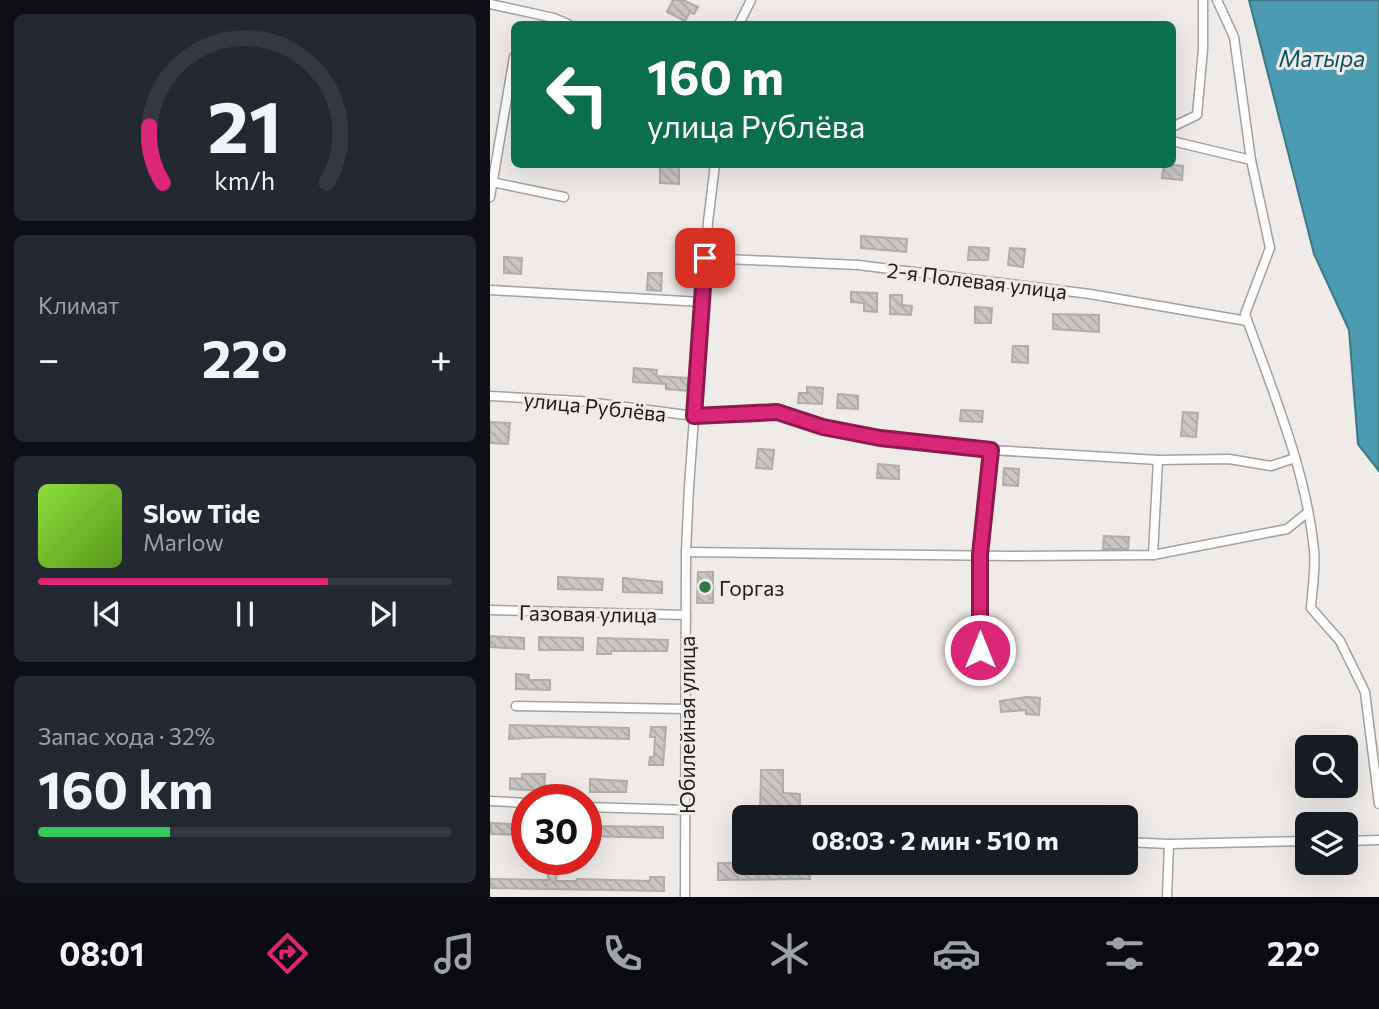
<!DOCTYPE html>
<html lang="ru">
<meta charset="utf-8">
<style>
body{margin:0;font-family:Commissioner,sans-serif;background:#242831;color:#f1f3f6;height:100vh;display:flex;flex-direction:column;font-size:26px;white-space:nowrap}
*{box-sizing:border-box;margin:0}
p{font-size:23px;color:#9ea1a6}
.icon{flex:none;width:38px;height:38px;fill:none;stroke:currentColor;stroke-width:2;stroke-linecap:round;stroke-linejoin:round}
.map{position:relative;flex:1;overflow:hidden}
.panel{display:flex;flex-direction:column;gap:14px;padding:14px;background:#0d0f14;width:490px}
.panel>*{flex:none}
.top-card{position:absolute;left:21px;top:21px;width:665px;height:147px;border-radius:10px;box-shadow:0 7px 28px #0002;background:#0b6e4f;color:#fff;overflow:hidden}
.tools{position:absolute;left:805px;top:735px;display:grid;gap:14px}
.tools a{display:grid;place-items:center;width:63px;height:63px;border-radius:10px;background:#171b24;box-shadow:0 7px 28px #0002;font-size:35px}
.speed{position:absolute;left:21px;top:784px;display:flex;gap:14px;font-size:35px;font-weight:700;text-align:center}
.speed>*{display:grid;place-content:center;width:91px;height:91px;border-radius:50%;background:#171b24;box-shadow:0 7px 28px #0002;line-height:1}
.speed .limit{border:10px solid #d22;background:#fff;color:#111}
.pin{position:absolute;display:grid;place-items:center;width:60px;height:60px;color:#fff;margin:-30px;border-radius:14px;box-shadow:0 4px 10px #0006}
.me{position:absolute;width:77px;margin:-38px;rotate:0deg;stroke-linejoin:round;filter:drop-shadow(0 0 5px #0008)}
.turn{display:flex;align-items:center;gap:24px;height:147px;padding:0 21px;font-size:32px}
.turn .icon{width:91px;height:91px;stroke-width:2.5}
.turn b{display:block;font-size:49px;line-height:60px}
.big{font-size:52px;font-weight:700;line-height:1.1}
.panel .tile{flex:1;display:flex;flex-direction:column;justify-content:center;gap:10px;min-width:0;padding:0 24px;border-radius:10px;background:#242831}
.panel .dial{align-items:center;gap:0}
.dial svg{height:182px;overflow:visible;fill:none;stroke:#363941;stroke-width:7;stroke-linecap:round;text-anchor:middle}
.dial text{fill:#f1f3f6;stroke:none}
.song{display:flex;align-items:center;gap:21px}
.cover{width:84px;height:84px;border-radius:10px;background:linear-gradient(135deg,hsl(90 70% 55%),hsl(90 70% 35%))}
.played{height:7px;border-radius:4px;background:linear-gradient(90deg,#db2777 70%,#363941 70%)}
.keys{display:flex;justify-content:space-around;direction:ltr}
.heat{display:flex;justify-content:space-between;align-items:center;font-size:38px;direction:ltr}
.charge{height:10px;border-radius:5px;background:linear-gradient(90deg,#34c759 32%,#363941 0)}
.trip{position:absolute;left:242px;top:805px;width:406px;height:70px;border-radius:10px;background:#171b24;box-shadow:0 7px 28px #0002;font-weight:700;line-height:70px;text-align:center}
.menu{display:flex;height:112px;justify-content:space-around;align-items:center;background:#090b0e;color:#9ea1a6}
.menu .icon{width:49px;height:49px}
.menu .active{color:#db2777}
.menu b{font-size:32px;color:#f1f3f6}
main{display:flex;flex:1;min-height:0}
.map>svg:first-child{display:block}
.water{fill:#4b9cb3;stroke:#3d7685;stroke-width:2}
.building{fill:url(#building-back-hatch);stroke:#afacaa;stroke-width:2}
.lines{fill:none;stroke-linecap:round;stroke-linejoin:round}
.street-casing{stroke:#a3a19e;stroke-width:11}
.street{stroke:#fff;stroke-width:8}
.route-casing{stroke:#8e194d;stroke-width:18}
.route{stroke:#db2777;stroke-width:12}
.poi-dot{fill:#307a48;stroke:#eeebe8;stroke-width:2.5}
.labels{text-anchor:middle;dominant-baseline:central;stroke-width:6;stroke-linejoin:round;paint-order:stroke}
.street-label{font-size:21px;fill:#1d1c1b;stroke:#eeebe8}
.poi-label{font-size:21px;fill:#1d1c1b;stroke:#eeebe8;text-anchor:start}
.water-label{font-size:23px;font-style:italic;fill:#0d5264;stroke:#eeebe8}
</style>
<main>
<section class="panel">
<div class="tile dial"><svg viewBox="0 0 100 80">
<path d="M14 69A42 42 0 1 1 86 69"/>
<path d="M14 69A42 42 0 0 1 8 44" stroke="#db2777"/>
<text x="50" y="56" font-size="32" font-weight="700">21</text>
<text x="50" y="72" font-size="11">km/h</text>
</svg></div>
<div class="tile"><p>Климат</p>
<div class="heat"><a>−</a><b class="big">22°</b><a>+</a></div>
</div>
<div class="tile">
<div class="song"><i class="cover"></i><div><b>Slow Tide</b><p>Marlow</p></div></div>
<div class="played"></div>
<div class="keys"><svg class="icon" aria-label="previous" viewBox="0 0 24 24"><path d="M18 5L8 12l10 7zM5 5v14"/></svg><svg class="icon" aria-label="pause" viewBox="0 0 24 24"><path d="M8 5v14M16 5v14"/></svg><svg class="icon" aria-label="next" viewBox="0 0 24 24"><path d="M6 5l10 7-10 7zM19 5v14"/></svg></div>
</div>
<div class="tile"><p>Запас хода · 32%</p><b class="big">160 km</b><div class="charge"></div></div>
</section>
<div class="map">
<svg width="889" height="897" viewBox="0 0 889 897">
<defs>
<pattern id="building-back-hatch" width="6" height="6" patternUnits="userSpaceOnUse" patternTransform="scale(1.75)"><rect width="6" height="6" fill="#c9c6c4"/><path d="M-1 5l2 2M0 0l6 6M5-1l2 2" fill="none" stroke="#acaaa8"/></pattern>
</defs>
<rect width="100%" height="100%" fill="#eeebe8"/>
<polygon class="water" points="759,0 889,0 889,471 868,444 859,330 824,254"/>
<g class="building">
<polygon points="183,0 193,0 208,7 204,14 200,12 195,21 177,12"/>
<polygon points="674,164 693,166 692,180 672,178"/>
<polygon points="170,165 189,166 189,184 170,183"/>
<polygon points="371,236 417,239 416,252 371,248"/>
<polygon points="479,247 499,248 498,260 478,260"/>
<polygon points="520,248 535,249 533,267 518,265"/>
<polygon points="14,257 32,258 31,274 14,273"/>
<polygon points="158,273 172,273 171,291 157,290"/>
<polygon points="361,292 387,293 387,312 374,311 374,303 361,302"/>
<polygon points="400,295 412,295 412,305 422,306 421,315 400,314"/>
<polygon points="485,307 502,308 501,323 485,323"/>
<polygon points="563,314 609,315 609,332 563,329"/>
<polygon points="523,346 538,346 538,363 522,362"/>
<polygon points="144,368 167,370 166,376 198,378 198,391 176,389 176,384 143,382"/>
<polygon points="317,387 333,388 332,404 308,403 309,393 317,393"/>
<polygon points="348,394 368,396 368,409 347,408"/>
<polygon points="471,410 493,411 492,422 470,421"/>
<polygon points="693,412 708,413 706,437 691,436"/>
<polygon points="0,422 20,423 18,444 0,443"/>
<polygon points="268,449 284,450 282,469 266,468"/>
<polygon points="388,464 409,466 409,479 387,478"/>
<polygon points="514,468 529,469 528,486 513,485"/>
<polygon points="614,536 639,537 638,549 613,549"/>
<polygon points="208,572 223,572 223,603 207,603"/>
<polygon points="68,577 113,579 112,590 68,589"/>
<polygon points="133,578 172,582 172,593 133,592"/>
<polygon points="0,636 34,638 34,649 0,647"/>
<polygon points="49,637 93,638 93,650 49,650"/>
<polygon points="108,638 178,640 177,651 121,651 121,654 107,654"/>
<polygon points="26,674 39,675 39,680 60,680 60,690 26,689"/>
<polygon points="537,697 550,698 549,715 536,714 536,710 511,712 510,701"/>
<polygon points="20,725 139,728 139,739 60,737 19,739"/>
<polygon points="161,727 176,727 173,765 159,765 160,757 164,757 165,737 160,737"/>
<polygon points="271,770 293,770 293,793 310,794 310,817 270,817"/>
<polygon points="32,774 55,774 54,791 20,789 20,778 32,779"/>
<polygon points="100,779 137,781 136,792 100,792"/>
<polygon points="1,823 37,825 37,835 1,834"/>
<polygon points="96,826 173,827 173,838 96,836"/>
<polygon points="228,863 319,863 320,879 228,880"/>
<polygon points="58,868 67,869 66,881 87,881 87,879 160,881 160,877 174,877 174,891 0,888 0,879 58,880"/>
</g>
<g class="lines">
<defs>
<g id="street">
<path d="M727,0L744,37L761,160L780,248L755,314C782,390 816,469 824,550C826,569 822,589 821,608L850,641L875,692L889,804"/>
<polyline points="0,4 64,18 78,24"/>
<polyline points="249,24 261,0"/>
<polyline points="682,127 707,115 713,49 713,0"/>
<polyline points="682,141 761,160"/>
<polyline points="2,182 74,197"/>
<polyline points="0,197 24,57"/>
<polyline points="215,258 368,265 600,294 757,321"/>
<polyline points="0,290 212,302"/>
<polyline points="0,396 90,401 204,416 287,412 333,427 390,438 501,450 668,460 739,459 781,466 805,458"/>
<polyline points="196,552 523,556 663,555 668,460"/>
<polyline points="663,555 797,529 818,512"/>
<polyline points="0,610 196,615"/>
<polyline points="490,650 490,555 501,450"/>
<polyline points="26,706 196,709"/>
<polyline points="0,801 37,803"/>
<polyline points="96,807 196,810"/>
<polyline points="856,841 889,840"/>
<polyline points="635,842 679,844 817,841"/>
<polyline points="195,897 196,552 199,487 218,222 225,164"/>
<polyline points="677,897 679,844"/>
</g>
</defs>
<use href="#street" class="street-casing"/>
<use href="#street" class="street"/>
</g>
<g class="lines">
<defs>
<polyline id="route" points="215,258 204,416 287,412 333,427 390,438 501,450 490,555 490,650"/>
</defs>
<use href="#route" class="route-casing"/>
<use href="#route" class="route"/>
</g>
<circle class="poi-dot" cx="215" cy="587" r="7"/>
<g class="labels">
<g class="street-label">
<text transform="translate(487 280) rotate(7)">2-я Полевая улица</text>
<text transform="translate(105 406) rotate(6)">улица Рублёва</text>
<text transform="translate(98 613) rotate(1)">Газовая улица</text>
<text transform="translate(196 725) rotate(-90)">Юбилейная улица</text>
</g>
<g class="poi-label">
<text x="229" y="587">Горгаз</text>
</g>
<g class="water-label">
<text x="832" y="58">Матыра</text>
</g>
</g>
</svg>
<div class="tools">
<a><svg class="icon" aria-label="search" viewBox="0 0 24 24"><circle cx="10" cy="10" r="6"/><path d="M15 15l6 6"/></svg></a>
<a><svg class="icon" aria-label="layers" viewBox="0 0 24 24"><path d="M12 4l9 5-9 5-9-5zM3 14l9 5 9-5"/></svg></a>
</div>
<div class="speed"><div class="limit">30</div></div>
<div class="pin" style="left:215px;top:258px;background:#d93025"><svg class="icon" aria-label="arrive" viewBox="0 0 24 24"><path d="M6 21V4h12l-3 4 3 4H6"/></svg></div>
<svg class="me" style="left:490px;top:650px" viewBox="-20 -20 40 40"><circle r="17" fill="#db2777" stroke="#fff" stroke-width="3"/><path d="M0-11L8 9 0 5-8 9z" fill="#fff"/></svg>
<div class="trip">08:03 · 2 мин · 510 m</div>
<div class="top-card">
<div class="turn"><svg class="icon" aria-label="left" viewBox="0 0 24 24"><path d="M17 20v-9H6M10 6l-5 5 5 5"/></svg><div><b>160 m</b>улица Рублёва</div></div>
</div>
</div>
</main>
<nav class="menu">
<b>08:01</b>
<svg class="icon active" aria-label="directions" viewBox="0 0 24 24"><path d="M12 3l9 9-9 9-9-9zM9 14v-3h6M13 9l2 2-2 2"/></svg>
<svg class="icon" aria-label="music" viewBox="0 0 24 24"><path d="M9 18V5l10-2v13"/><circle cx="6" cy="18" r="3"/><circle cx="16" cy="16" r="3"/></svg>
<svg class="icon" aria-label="phone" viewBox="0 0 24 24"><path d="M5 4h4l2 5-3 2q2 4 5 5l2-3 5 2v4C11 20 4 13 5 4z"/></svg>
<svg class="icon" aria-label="climate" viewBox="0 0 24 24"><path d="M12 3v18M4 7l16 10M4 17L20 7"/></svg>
<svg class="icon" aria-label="car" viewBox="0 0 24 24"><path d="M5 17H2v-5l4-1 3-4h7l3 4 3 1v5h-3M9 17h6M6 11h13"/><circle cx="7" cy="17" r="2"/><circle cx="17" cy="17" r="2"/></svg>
<svg class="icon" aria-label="filters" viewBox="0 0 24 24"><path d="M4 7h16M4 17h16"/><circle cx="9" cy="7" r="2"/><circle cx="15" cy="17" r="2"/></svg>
<b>22°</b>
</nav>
